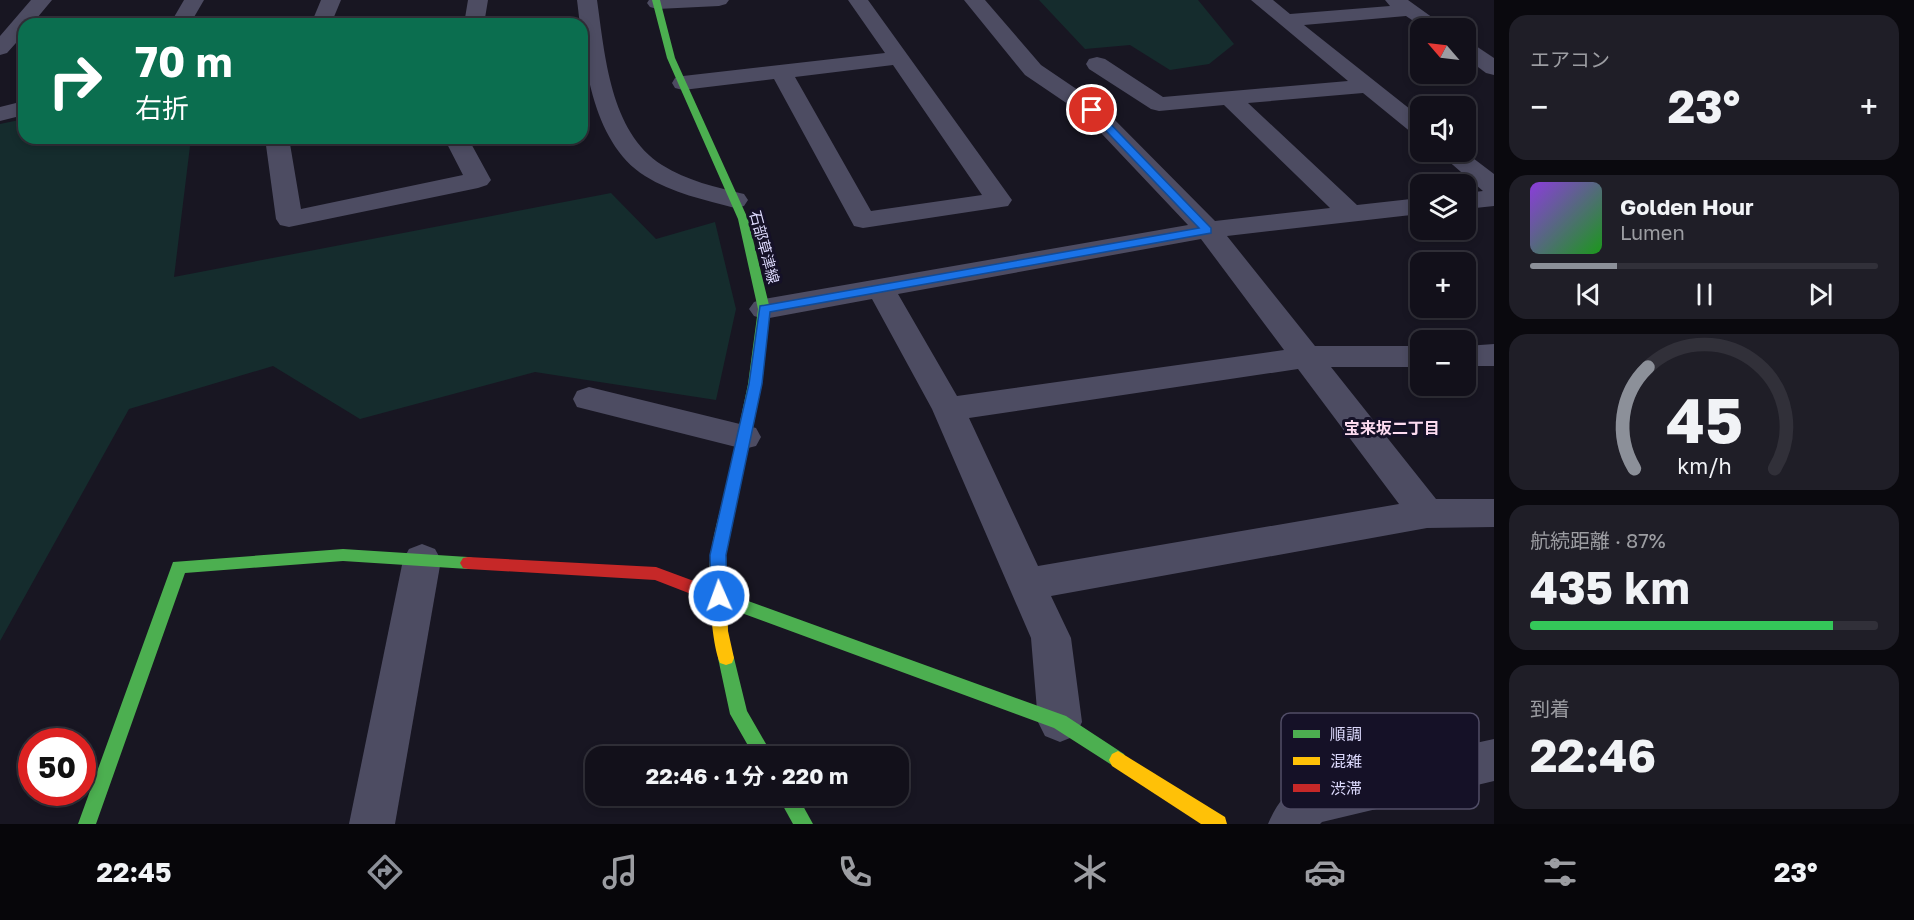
<!DOCTYPE html>
<html lang="ja">
<meta charset="utf-8">
<style>
body{margin:0;font-family:"Golos Text","Noto Sans JP",sans-serif;background:#1f1e27;color:#f1f3f6;height:100vh;display:flex;flex-direction:column;font-size:22px;white-space:nowrap}
*{box-sizing:border-box;margin:0}
p{font-size:20px;color:#9c9da2}
.icon{flex:none;width:33px;height:33px;fill:none;stroke:currentColor;stroke-width:2;stroke-linecap:round;stroke-linejoin:round}
.map{position:relative;flex:1;overflow:hidden}
.drawer{display:flex;flex-direction:column;gap:15px;padding:15px;background:#0a090e;width:420px}
.drawer>*{flex:none}
.banner{position:absolute;left:18px;top:18px;width:570px;height:126px;border-radius:18px;box-shadow:0 3px 9px #0003,0 0 0 2px #313039;background:#0b6e4f;color:#fff;overflow:hidden}
.needle{width:39px;rotate:298deg}
.fabs{position:absolute;left:1410px;top:18px;display:grid;gap:12px}
.fabs a{display:grid;place-items:center;width:66px;height:66px;border-radius:12px;background:#12101a;box-shadow:0 3px 9px #0003,0 0 0 2px #313039;font-size:30px}
.speed{position:absolute;left:18px;top:728px;display:flex;gap:12px;font-size:30px;font-weight:700;text-align:center}
.speed>*{display:grid;place-content:center;width:78px;height:78px;border-radius:50%;background:#12101a;box-shadow:0 3px 9px #0003,0 0 0 2px #313039;line-height:1}
.speed .limit{border:9px solid #d22;background:#fff;color:#111}
.pin{position:absolute;display:grid;place-items:center;width:51px;height:51px;color:#fff;margin:-26px;border:3px solid #fff;border-radius:50%;box-shadow:0 2px 6px #0007}
.me{position:absolute;width:66px;margin:-33px;rotate:358deg;stroke-linejoin:round;filter:drop-shadow(0 0 4px #0008)}
.turn{display:flex;align-items:center;gap:21px;height:126px;padding:0 18px;font-size:27px}
.turn .icon{width:78px;height:78px;stroke-width:2.5}
.turn b{display:block;font-size:42px;line-height:51px}
.big{font-size:45px;font-weight:700;line-height:1.1}
.drawer .widget{flex:1;display:flex;flex-direction:column;justify-content:center;gap:9px;min-width:0;padding:0 21px;border-radius:18px;background:#1f1e27}
.drawer .dial{align-items:center;gap:0}
.dial svg{height:156px;overflow:visible;fill:none;stroke:#313039;stroke-width:7;stroke-linecap:round;text-anchor:middle}
.dial text{fill:#f1f3f6;stroke:none}
.song{display:flex;align-items:center;gap:18px}
.cover{width:72px;height:72px;border-radius:9px;background:linear-gradient(135deg,hsl(270 70% 55%),hsl(120 70% 35%))}
.played{height:6px;border-radius:3px;background:linear-gradient(90deg,#8c9099 25%,#313039 25%)}
.keys{display:flex;justify-content:space-around;direction:ltr}
.heat{display:flex;justify-content:space-between;align-items:center;font-size:33px;direction:ltr}
.charge{height:9px;border-radius:4px;background:linear-gradient(90deg,#34c759 87%,#313039 0)}
.trip{position:absolute;left:585px;top:746px;width:324px;height:60px;border-radius:18px;background:#12101a;box-shadow:0 3px 9px #0003,0 0 0 2px #313039;font-weight:700;line-height:60px;text-align:center}
.menu{display:flex;height:96px;justify-content:space-around;align-items:center;background:#07060a;color:#9c9da2}
.menu .icon{width:42px;height:42px}
.menu .on{color:#8c9099}
.menu b{font-size:27px;color:#f1f3f6}
main{display:flex;flex:1;min-height:0}
.map>svg:first-child{display:block}
.green{fill:#152c2d}
.lines{fill:none;stroke-linecap:round;stroke-linejoin:round}
.street{fill:#4d4c62;fill-rule:evenodd}
.fast{fill:#4caf50;fill-rule:evenodd}
.slow{fill:#ffc107;fill-rule:evenodd}
.jam{fill:#c62828;fill-rule:evenodd}
.route{fill:#1a73e8;stroke:#114b97;stroke-width:1.5}
.labels{text-anchor:middle;dominant-baseline:central;stroke-width:6;stroke-linejoin:round;paint-order:stroke}
.street-label{font-size:15px;fill:#dddafd;stroke:#151127}
.neighbourhood-label{font-size:16px;font-weight:bold;fill:#fddcf1;stroke:#151127}
.key{fill:#151127;stroke:#514d67;stroke-width:1.5}
.key-label{font-size:16px;fill:#dddafd}
</style>
<main>
<div class="map">
<svg width="1494" height="824" viewBox="0 0 1494 824">
<rect width="100%" height="100%" fill="#181622"/>
<g class="green">
<polygon points="1039,0 1198,0 1234,44 1209,64 1170,70 1130,45 1085,49"/>
<polygon points="24,119 24,138 191,138 174,277 611,193 656,239 715,222 736,309 716,400 535,372 360,419 273,366 129,409 0,641 0,124"/>
</g>
<g class="lines">
<g class="street">
<polygon points="31,0 52,0 32,24 24,24 24,34 7,53 0,55 0,36"/>
<polygon points="184,0 204,0 190,24 170,24"/>
<polygon points="321,0 341,0 331,24 311,24"/>
<polygon points="468,0 488,0 484,24 464,24"/>
<path d="M577,0H597C605,55 610,132 662,165C687,181 716,187 744,194L748,200L744,206L735,208C705,200 672,193 645,176C590,141 584,56 577,0Z"/>
<polygon points="649,0 729,0 726,4 719,6 657,9 650,7 647,3"/>
<path d="M848,0H868L1012,200L1008,206L863,228L854,226L774,79L683,90L675,88L672,83L675,78L683,76L885,53ZM893,65L982,195L871,211L795,77Z"/>
<path d="M964,0H985L1041,65L1100,105L1215,221L1330,208L1224,105L1159,111L1151,109L1089,69L1086,64L1089,59L1097,57L1105,59L1163,97L1348,81L1251,0H1273L1290,14L1390,6L1385,0H1408L1447,28H1424L1406,16L1304,25L1420,117V135L1412,133L1363,93L1248,103L1357,205L1420,198V214L1227,236L1315,346H1420V367H1331L1436,499H1494V527L1427,528L1051,596L1071,638L1082,722L1075,736L1060,742L1045,736L1038,722L1031,638L932,409L872,299L764,319L754,316L749,309L754,302L764,299L1188,225L1084,115L1025,75ZM1201,239L1284,350L957,396L898,294ZM1298,369L1399,504L1038,566L969,418Z"/>
<polygon points="1466,42 1473,44 1494,58 1494,75 1486,73 1466,58"/>
<polygon points="24,101 24,115 0,121 0,107"/>
<polygon points="265,138 289,138 301,209 463,175 444,138 468,138 491,180 487,185 478,188 289,227 280,225 276,219"/>
<polygon points="1438,152 1465,152 1494,174 1494,206 1466,209 1466,193 1483,191"/>
<polygon points="1494,344 1494,366 1466,366 1466,346"/>
<polygon points="589,387 744,425 756,428 761,437 756,446 744,449 577,407 573,399 577,391"/>
<polygon points="422,544 435,549 441,560 395,824 349,824 403,560 409,549"/>
<path d="M1494,739V781L1322,822L1320,824H1268C1277,803 1288,788 1309,779Z"/>
</g>
<g class="fast">
<polygon points="652,0 660,0 675,58 748,219 770,309 762,384 742,479 740,483 730,483 728,479 748,384 758,309 738,219 667,58"/>
<polygon points="343,549 468,557 473,558 476,563 473,568 468,569 343,561 185,573 96,824 78,824 173,562"/>
<polygon points="704,585 1066,716 1124,754 1127,760 1124,766 1118,769 1054,728 698,597 696,592 698,587"/>
<polygon points="726,651 732,653 734,658 747,711 773,756 754,756 730,714 718,658 720,653"/>
<polygon points="777,795 797,795 813,824 793,824"/>
</g>
<g class="slow">
<path d="M735,473L740,475L742,479L726,555L728,631L734,658L732,663L726,665L720,663C711,643 707,574 711,552C715,528 722,503 728,479L730,475Z"/>
<polygon points="1118,751 1225,817 1227,824 1201,824 1112,766 1109,760 1112,754"/>
</g>
<polygon class="jam" points="468,557 656,567 710,587 712,592 710,597 704,599 655,580 468,569 463,568 460,563 463,558"/>
</g>
<polygon class="route" points="1092,107 1095,108 1211,228 1211,233 770,312 762,384 726,555 727,596 725,601 719,603 713,601 711,596 710,555 749,384 760,306 1199,228 1088,112 1087,110"/>
<g class="labels">
<g class="street-label">
<text transform="translate(765 247) rotate(75)">石部草津線</text>
</g>
<g class="neighbourhood-label">
<text x="1392" y="428">宝来坂二丁目</text>
</g>
</g>
<rect x="1281" y="713" width="198" height="96" rx="9" class="key"/>
<rect x="1293" y="730" width="27" height="8" fill="#4caf50"/>
<rect x="1293" y="757" width="27" height="8" fill="#ffc107"/>
<rect x="1293" y="784" width="27" height="8" fill="#c62828"/>
<g class="key-label">
<text x="1330" y="740">順調</text>
<text x="1330" y="767">混雑</text>
<text x="1330" y="794">渋滞</text>
</g>
</svg>
<div class="fabs">
<a><svg class="needle" viewBox="-14 -14 28 28"><path d="M0-13l5 13h-10z" fill="#e53935"/><path d="M0 13l5-13h-10z" fill="#9c9da2"/></svg></a>
<a><svg class="icon" aria-label="sound" viewBox="0 0 24 24"><path d="M4 9h4l5-4v14l-5-4H4zM17 9q2 3 0 6"/></svg></a>
<a><svg class="icon" aria-label="layers" viewBox="0 0 24 24"><path d="M12 4l9 5-9 5-9-5zM3 14l9 5 9-5"/></svg></a>
<a>+</a>
<a>−</a>
</div>
<div class="speed"><div class="limit">50</div></div>
<div class="pin" style="left:1092px;top:110px;background:#d93025"><svg class="icon" aria-label="arrive" viewBox="0 0 24 24"><path d="M6 21V4h12l-3 4 3 4H6"/></svg></div>
<svg class="me" style="left:719px;top:596px" viewBox="-20 -20 40 40"><circle r="17" fill="#1a73e8" stroke="#fff" stroke-width="3"/><path d="M0-11L8 9 0 5-8 9z" fill="#fff"/></svg>
<div class="trip">22:46 · 1 分 · 220 m</div>
<div class="banner">
<div class="turn"><svg class="icon" aria-label="right" viewBox="0 0 24 24"><path d="M7 20v-9h11M14 6l5 5-5 5"/></svg><div><b>70 m</b>右折</div></div>
</div>
</div>
<section class="drawer">
<div class="widget"><p>エアコン</p>
<div class="heat"><a>−</a><b class="big">23°</b><a>+</a></div>
</div>
<div class="widget">
<div class="song"><i class="cover"></i><div><b>Golden Hour</b><p>Lumen</p></div></div>
<div class="played"></div>
<div class="keys"><svg class="icon" aria-label="previous" viewBox="0 0 24 24"><path d="M18 5L8 12l10 7zM5 5v14"/></svg><svg class="icon" aria-label="pause" viewBox="0 0 24 24"><path d="M8 5v14M16 5v14"/></svg><svg class="icon" aria-label="next" viewBox="0 0 24 24"><path d="M6 5l10 7-10 7zM19 5v14"/></svg></div>
</div>
<div class="widget dial"><svg viewBox="0 0 100 80">
<path d="M14 69A42 42 0 1 1 86 69"/>
<path d="M14 69A42 42 0 0 1 21 17" stroke="#8c9099"/>
<text x="50" y="56" font-size="32" font-weight="700">45</text>
<text x="50" y="72" font-size="11">km/h</text>
</svg></div>
<div class="widget"><p>航続距離 · 87%</p><b class="big">435 km</b><div class="charge"></div></div>
<div class="widget"><p>到着</p><b class="big">22:46</b></div>
</section>
</main>
<nav class="menu">
<b>22:45</b>
<svg class="icon on" aria-label="directions" viewBox="0 0 24 24"><path d="M12 3l9 9-9 9-9-9zM9 14v-3h6M13 9l2 2-2 2"/></svg>
<svg class="icon" aria-label="music" viewBox="0 0 24 24"><path d="M9 18V5l10-2v13"/><circle cx="6" cy="18" r="3"/><circle cx="16" cy="16" r="3"/></svg>
<svg class="icon" aria-label="phone" viewBox="0 0 24 24"><path d="M5 4h4l2 5-3 2q2 4 5 5l2-3 5 2v4C11 20 4 13 5 4z"/></svg>
<svg class="icon" aria-label="climate" viewBox="0 0 24 24"><path d="M12 3v18M4 7l16 10M4 17L20 7"/></svg>
<svg class="icon" aria-label="car" viewBox="0 0 24 24"><path d="M5 17H2v-5l4-1 3-4h7l3 4 3 1v5h-3M9 17h6M6 11h13"/><circle cx="7" cy="17" r="2"/><circle cx="17" cy="17" r="2"/></svg>
<svg class="icon" aria-label="filters" viewBox="0 0 24 24"><path d="M4 7h16M4 17h16"/><circle cx="9" cy="7" r="2"/><circle cx="15" cy="17" r="2"/></svg>
<b>23°</b>
</nav>
